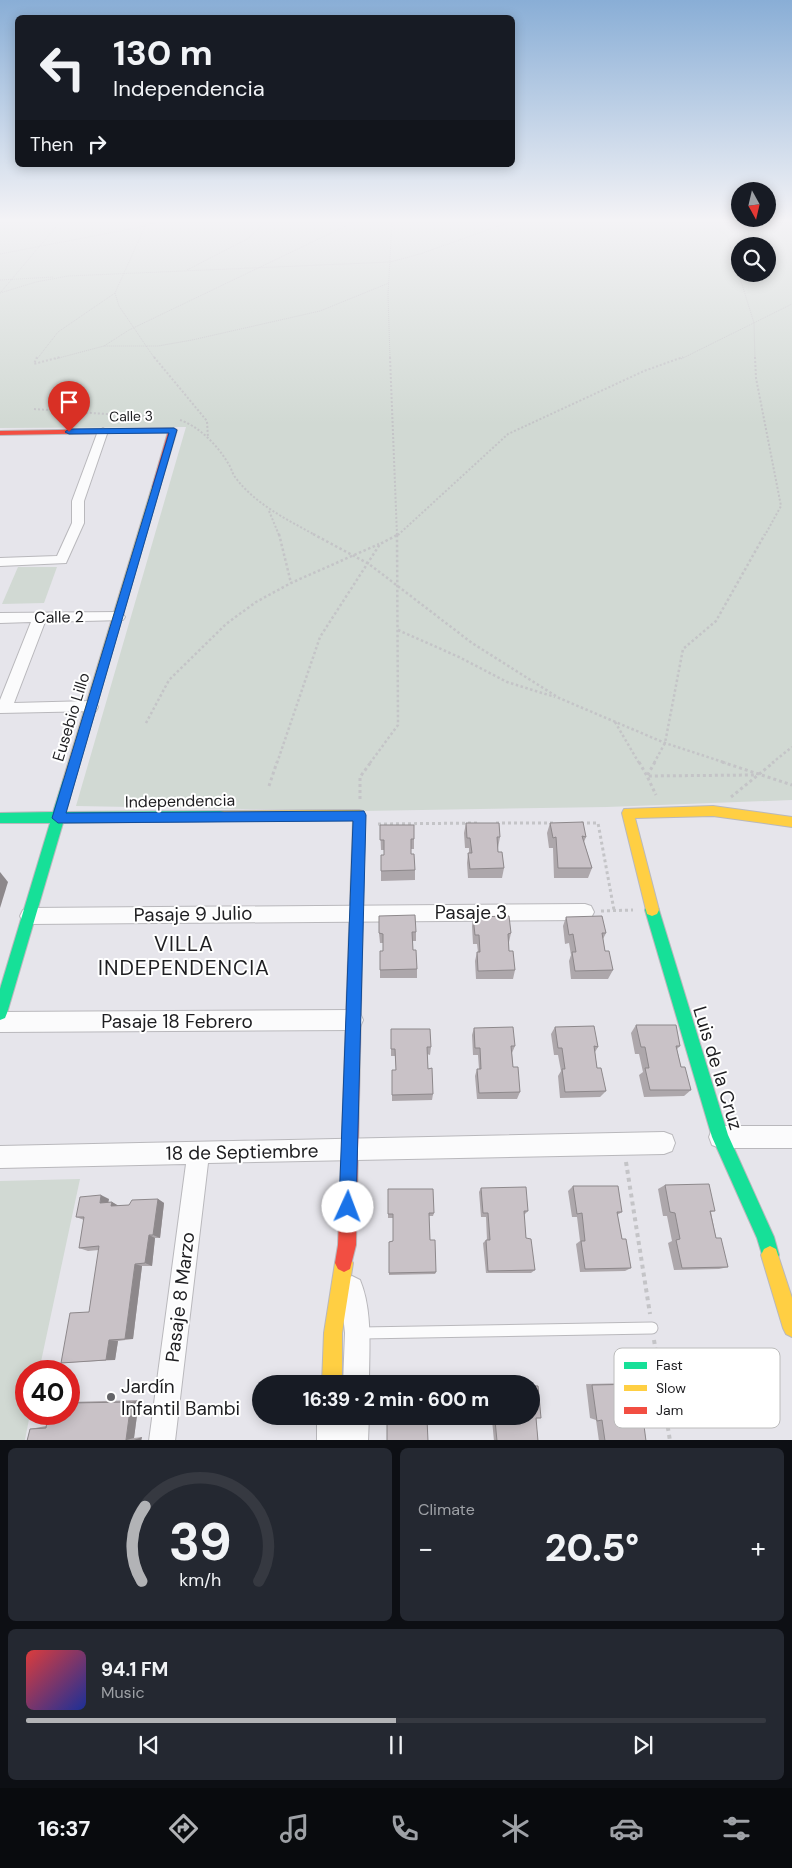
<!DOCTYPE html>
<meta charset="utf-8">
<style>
body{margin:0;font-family:"DM Sans",sans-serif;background:#242831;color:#f1f3f6;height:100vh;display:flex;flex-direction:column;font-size:19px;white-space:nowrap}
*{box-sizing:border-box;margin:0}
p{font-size:16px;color:#9ea1a6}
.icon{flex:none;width:28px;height:28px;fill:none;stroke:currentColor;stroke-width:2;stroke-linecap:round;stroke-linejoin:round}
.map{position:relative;height:1440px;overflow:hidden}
.panel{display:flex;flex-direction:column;gap:8px;padding:8px;background:#0d0f14;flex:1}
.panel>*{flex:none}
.hud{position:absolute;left:15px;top:15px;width:500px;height:152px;border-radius:8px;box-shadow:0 2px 12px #0003;background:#171b24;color:#f1f3f6;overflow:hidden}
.needle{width:32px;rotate:172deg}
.controls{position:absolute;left:731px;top:182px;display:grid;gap:10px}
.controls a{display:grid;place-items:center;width:45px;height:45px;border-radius:50%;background:#171b24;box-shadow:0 2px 12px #0003;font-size:25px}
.speed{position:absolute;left:15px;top:1360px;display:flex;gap:10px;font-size:25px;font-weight:700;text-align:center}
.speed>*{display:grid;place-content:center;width:65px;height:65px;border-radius:50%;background:#171b24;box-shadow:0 2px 12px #0003;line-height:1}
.speed .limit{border:8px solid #d22;background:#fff;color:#111}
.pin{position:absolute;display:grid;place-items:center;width:42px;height:42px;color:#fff;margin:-51px -21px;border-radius:50% 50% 50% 0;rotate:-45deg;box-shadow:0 0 5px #0007}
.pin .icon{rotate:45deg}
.me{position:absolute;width:55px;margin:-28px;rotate:2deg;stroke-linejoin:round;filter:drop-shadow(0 0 4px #0008)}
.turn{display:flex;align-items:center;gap:18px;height:105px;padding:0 15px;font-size:22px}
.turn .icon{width:65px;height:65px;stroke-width:2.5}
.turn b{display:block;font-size:35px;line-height:42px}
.then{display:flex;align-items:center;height:48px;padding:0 15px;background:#0003;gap:10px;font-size:19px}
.big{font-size:38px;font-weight:800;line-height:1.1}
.panel .tile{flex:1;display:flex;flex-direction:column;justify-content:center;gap:8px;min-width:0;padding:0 18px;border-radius:8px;background:#242831}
.panel .dial{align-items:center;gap:0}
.dial svg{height:130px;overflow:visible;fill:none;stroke:#363941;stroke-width:7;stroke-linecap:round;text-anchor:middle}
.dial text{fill:#f1f3f6;stroke:none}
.song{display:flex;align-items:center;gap:15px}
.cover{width:60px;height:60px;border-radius:8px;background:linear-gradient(135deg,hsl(0 70% 55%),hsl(230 70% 35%))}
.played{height:5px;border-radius:2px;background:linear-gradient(90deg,#b2b3b6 50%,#363941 50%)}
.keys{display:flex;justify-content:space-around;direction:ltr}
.heat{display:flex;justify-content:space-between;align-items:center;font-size:28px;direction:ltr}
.panel .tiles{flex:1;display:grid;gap:8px;grid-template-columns:1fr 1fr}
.tile:last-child{grid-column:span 2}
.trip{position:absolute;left:252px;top:1375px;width:288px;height:50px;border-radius:25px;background:#171b24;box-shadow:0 2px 12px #0003;font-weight:800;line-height:50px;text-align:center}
.menu{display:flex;height:80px;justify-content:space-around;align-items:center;background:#090b0e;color:#9ea1a6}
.menu .icon{width:35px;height:35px}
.menu .current{color:#b2b3b6}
.menu b{font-size:22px;color:#f1f3f6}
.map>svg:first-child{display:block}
.green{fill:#d1d9d3;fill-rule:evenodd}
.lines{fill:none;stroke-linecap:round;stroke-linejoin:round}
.lane-casing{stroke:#b9b8bc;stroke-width:13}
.street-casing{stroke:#b9b8bc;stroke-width:2}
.fast-casing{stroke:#b9b8bc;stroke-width:2}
.slow-casing{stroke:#b9b8bc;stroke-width:2}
.jam-casing{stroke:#b9b8bc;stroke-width:2}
.path-far4{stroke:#c4c4c7;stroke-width:1;stroke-dasharray:1 1;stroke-linecap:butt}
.path-far3{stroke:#c4c4c7;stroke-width:2;stroke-dasharray:2 2;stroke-linecap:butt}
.path-far2{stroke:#c4c4c7;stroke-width:2.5;stroke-dasharray:2.5 2.5;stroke-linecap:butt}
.path-far1{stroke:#c4c4c7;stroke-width:3;stroke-dasharray:3 3;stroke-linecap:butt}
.path{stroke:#c4c4c7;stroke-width:4;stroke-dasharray:4 4;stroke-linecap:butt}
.lane{stroke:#fbfbfc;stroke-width:11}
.street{fill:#fbfbfc;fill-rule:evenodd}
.fast{fill:#16e098;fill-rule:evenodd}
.slow{fill:#ffcf43;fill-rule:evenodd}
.jam{fill:#f24e42;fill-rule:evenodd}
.wall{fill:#ada7ab}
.shaded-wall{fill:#8d888b}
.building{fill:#c9c2c7;stroke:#8d888b}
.route{fill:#1a73e8;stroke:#114b97}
.poi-dot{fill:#646468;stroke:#fff;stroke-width:2}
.labels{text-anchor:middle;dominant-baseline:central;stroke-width:4;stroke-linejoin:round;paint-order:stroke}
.far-street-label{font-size:14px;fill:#1e1e21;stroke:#fff}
.street-label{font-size:16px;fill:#1e1e21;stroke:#fff}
.near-street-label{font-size:19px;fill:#1e1e21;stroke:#fff}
.near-poi-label{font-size:19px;fill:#1e1e21;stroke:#fff;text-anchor:start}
.near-neighbourhood-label{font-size:21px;letter-spacing:1px;fill:#1e1e21;stroke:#fff}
.key{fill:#fff;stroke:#bcbcbc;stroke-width:1}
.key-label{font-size:14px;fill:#1e1e21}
</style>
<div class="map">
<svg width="792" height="1441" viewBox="0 0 792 1441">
<rect width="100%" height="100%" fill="#e6e5eb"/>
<g class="green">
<path d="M0,222H792V800L607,807L362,811L76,806L186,427L0,428ZM740,246H768V274H740Z"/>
<polygon points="18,567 57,567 44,603 2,604"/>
<polygon points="80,1179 39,1371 26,1371 26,1414 30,1414 25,1440 0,1440 0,1181"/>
</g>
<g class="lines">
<defs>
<polyline id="lane" points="361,1333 652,1328"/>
<g id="street">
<polygon points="103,428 108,431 84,501 84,523 66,563 0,566 0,558 57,556 72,523 72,501 98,431"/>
<polygon points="118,612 123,614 125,617 123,620 45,622 14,703 91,701 96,703 98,707 96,711 0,713 0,700 31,622 0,623 0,613"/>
<polygon points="585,904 591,906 594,912 591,918 585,920 29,924 23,922 20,916 23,910 29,908"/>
<polygon points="353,1010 360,1013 363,1020 360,1027 353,1030 0,1032 0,1012"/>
<polygon points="720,1126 792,1126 792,1148 720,1148 712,1145 709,1137 712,1129"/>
<polygon points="664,1132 672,1135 675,1143 672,1151 664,1154 208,1163 175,1441 149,1441 186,1164 0,1168 0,1146"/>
<path d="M352,1276L360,1280C373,1311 369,1351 369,1384H343L345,1333L340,1288L344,1280Z"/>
<polygon points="317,1416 343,1416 343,1418 343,1416 369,1416 368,1441 317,1441"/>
</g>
<g id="fast">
<polygon points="69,775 73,777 75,780 66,812 224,811 228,812 230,816 228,820 224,821 63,823 7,1013 5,1018 0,1020 0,989 50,823 0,823 0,813 53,812 63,780 65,777"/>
<polygon points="652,904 657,906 659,910 728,1135 774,1237 779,1255 776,1261 770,1264 764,1261 757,1238 712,1137 645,910 647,906"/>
</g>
<g id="slow">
<polygon points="156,484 160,487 75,780 73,783 69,785 65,783 63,780 152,487"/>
<polygon points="713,806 792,817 792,827 713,816 635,818 659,910 657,914 652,916 647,914 622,813 624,809"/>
<polygon points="359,810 363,811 365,815 362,960 360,965 355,967 350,965 348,960 353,820 224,821 220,820 218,816 220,812 224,811"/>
<polygon points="770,1246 776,1249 792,1298 792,1337 786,1334 783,1328 761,1255 764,1249"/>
<polygon points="344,1254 350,1257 353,1263 342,1333 342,1384 322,1384 324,1333 335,1263 338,1257"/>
</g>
<g id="jam">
<polygon points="173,428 177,430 160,487 156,490 152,487 168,432 0,435 0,431"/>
<polygon points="355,953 360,955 362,960 356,1245 350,1269 344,1272 338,1269 335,1263 338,1245 348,960 350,955"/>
</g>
</defs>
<use href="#lane" class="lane-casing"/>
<use href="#street" class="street-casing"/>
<use href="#fast" class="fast-casing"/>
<use href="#slow" class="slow-casing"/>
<use href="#jam" class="jam-casing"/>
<g class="path-far4">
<polyline points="147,222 115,293 119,306 155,359"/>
<polyline points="354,222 129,330 104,346 158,346 192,340 320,311 389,283"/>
<polyline points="707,222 727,236 754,323 755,359"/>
<polyline points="146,225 159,222"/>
<polyline points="0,254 146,226"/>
<polyline points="187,270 249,238 265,222"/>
<polyline points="0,280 54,277"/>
<polyline points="1,292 60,222"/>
<polyline points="0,293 36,282 68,276 390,262 420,254 510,222"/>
<polyline points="37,359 58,332 115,293"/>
<polyline points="55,359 104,346"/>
<polyline points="390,359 388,295 392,222"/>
<polyline points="681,359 792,304"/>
</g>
<g class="path-far3">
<polyline points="37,357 34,364 60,357"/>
<polyline points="154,357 207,421 208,438"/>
<polyline points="390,357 397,535"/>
<polyline points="755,357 756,378 781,506 765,535"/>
<polyline points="34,409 150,417"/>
<path d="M180,420C200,427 217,445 228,463C231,467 232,473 235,477C255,504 286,519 315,535"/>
<polyline points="269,511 279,535"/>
<polyline points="398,535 508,434 644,371 683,357"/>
</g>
<g class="path-far2">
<polyline points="279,534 291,583"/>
<polyline points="313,534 369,564 472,643 559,698 665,743 726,763"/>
<polyline points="398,630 459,657 507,682 555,697"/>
<polyline points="615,722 639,763"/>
<polyline points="146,723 169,680 226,624 256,602 291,583 379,544"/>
<polyline points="277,763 320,637 380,544 399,534"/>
<polyline points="370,763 398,725 397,534"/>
<polyline points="654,763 665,743 683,649 716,621 765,534"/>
<polyline points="772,763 792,747"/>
</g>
<g class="path-far1">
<polyline points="639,762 647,776 754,775"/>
<polyline points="655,762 647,776 656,795"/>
<polyline points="722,762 792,785"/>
<polyline points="269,786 277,762"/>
<polyline points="731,797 774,762"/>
<polyline points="360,799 360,777 371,762"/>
<polyline points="496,823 553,823"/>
<polyline points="581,823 598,823 614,910"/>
<polyline points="378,824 480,823"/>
<polyline points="601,911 633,910"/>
</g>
<g class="path">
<polyline points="626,1162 650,1314"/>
<polyline points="654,1340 670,1441"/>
</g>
<use href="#lane" class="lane"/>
<use href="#street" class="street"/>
<use href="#fast" class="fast"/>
<use href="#slow" class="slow"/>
<use href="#jam" class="jam"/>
</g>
<g class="wall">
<polygon points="466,823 500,837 498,848 498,852 504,868 502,878 468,878 467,863 468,853 469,853 469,848 465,848 464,833"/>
<polygon points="550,823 586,837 584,842 592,868 588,878 554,878 553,848 549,848 547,833"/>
<polygon points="380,825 414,839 414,849 411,849 411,854 415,870 415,880 381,881 381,855 384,855 384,850 381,850"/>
<polygon points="473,917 511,933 509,942 509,951 515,970 513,979 476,979 475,961 477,952 478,952 477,944 473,944 472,926"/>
<polygon points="566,917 606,933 603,939 605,951 613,970 608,979 571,979 569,961 571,955 569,943 565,944 563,926"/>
<polygon points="416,932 416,941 412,941 413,950 417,969 417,978 380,978 380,970 383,951 383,943 380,943 379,933"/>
<polygon points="636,1025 680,1046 677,1049 681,1067 691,1090 684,1096 644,1097 639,1075 643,1072 639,1054 635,1054 631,1033"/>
<polygon points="555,1027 598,1047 595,1052 597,1068 606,1091 600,1097 560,1098 558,1076 561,1071 558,1055 554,1055 551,1034"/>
<polygon points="474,1028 515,1046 512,1053 513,1067 520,1092 517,1099 477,1099 475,1076 477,1069 479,1069 478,1055 473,1055 472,1035"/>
<polygon points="391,1029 431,1047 430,1055 427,1054 428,1069 433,1094 432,1100 392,1101 392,1070 396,1070 395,1056 391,1056"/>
<polygon points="665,1185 715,1211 711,1212 716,1238 728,1267 719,1269 674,1270 668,1243 672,1241 667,1216 663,1216 658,1189"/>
<polygon points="573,1186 622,1212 617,1215 622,1239 631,1268 625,1271 580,1272 576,1244 580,1241 577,1217 572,1217 568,1191"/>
<polygon points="481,1188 528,1211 524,1215 526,1238 535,1270 531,1273 486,1273 483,1243 486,1240 487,1240 486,1217 481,1217 479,1192"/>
<polygon points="388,1189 434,1213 433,1216 429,1216 430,1240 436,1272 435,1274 389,1275 389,1242 393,1241 393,1218 388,1218"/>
<polygon points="109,1199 108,1203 112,1202 118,1206 129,1205 158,1199 164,1203 160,1238 155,1238 152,1266 142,1266 133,1339 118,1341 115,1360 61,1363 89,1312 99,1250 88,1251 79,1248 84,1220 76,1217"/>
<polygon points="635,1383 642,1384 643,1418 646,1441 599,1441 596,1420 590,1418 586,1384"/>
<polygon points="531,1385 538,1386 536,1418 538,1441 494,1441 492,1420 490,1420 487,1418 487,1416 531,1416"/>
<polygon points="139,1400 134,1438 142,1437 141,1441 27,1441 30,1429 46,1426 69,1414 69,1402"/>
</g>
<g class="shaded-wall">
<polygon points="0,872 8,882 0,908"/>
<polygon points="101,1195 109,1199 107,1207 100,1203"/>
<polygon points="158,1199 164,1203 160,1238 153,1235"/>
<polygon points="112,1202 119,1206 111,1206"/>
<polygon points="149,1235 155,1238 152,1266 145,1263"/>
<polygon points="135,1264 142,1266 133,1339 125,1339"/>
<polygon points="109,1340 118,1341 115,1360 106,1360"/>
<polygon points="139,1400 134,1438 126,1440 131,1402"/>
<polygon points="142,1437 141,1441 134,1441 134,1440"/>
</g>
<g class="building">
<polygon points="583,822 586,837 582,836 592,868 558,868 556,837 553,838 550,823"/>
<polygon points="466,823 499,823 500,837 497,837 498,852 502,852 504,868 470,869 468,853 472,853 470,838 467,838"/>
<polygon points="380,825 414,825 414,839 411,839 411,854 414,854 415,870 381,871 381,855 384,855 384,840 380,840"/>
<polygon points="415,915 416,932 412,932 413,950 416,950 417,969 380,970 380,951 383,951 383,934 379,933 379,916"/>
<polygon points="509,916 511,933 508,934 509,951 513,951 515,970 478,971 477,952 480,952 479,935 475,935 473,917"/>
<polygon points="602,916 606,933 602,933 605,951 609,951 613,970 575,971 572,952 576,952 573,934 569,935 566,917"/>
<polygon points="636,1025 676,1025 680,1046 676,1046 681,1067 685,1067 691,1090 650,1090 645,1068 649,1068 645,1047 641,1047"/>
<polygon points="594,1026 598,1047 594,1046 597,1068 601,1068 606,1091 565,1092 562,1069 565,1069 562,1048 558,1048 555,1027"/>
<polygon points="513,1027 515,1046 511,1046 513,1067 518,1067 520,1092 479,1093 477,1069 481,1069 480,1048 475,1048 474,1028"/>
<polygon points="391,1029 430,1029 431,1047 427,1047 428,1069 432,1068 433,1094 392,1095 392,1070 396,1070 395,1049 391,1049"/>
<polygon points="709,1184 715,1211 710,1211 716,1238 721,1238 728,1267 682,1268 676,1240 680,1239 675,1213 670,1212 665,1185"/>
<polygon points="573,1186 618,1186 622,1212 617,1212 622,1239 626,1239 631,1268 585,1269 581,1241 585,1241 582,1213 577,1214"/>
<polygon points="526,1187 528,1211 524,1211 526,1238 531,1239 535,1270 488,1271 486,1240 490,1240 488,1213 483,1213 481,1188"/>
<polygon points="388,1189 433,1189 434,1213 429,1213 430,1240 435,1240 436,1272 389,1273 389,1242 393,1241 393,1214 388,1214"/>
<polygon points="101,1195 100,1203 112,1202 111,1206 129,1205 132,1200 158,1199 153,1235 149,1235 145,1263 135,1264 125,1339 109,1340 106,1360 61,1363 70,1313 89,1312 99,1246 79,1248 84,1217 76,1217 80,1197"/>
<polygon points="642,1384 648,1418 643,1418 646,1441 605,1441 602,1420 597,1421 592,1385"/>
<polygon points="531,1386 538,1386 541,1418 536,1418 538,1441 497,1441 495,1420 490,1420 489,1416 531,1416"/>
<polygon points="131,1402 126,1440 134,1441 27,1441 30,1429 46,1428 48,1414 69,1414 69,1403"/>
<polygon points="381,1416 433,1416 433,1420 427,1419 428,1441 387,1441 387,1422 381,1422"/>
</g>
<linearGradient id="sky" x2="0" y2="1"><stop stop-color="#89aed6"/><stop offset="0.52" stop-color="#f4f3f6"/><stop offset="1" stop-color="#f4f3f6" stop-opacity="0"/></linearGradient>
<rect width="792" height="424" fill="url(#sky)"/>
<polygon class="route" points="174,428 177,430 66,813 364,811 366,815 356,1207 354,1213 348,1215 342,1213 339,1207 353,821 58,823 52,818 169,433 69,434 65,432 69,429"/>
<circle class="poi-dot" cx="111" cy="1397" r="5"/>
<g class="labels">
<g class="far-street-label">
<text transform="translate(131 416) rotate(-1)">Calle 3</text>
</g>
<g class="street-label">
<text transform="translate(59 617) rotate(-1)">Calle 2</text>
<text transform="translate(71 717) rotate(-73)">Eusebio Lillo</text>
<text transform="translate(180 801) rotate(-1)">Independencia</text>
</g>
<g class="near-street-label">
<text x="471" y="912">Pasaje 3</text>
<text transform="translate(193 914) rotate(-1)">Pasaje 9 Julio</text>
<text x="177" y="1021">Pasaje 18 Febrero</text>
<text transform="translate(718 1068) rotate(73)">Luis de la Cruz</text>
<text transform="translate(242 1152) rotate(-1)">18 de Septiembre</text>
<text transform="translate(180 1297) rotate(-83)">Pasaje 8 Marzo</text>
</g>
<g class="near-poi-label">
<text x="121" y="1386">Jardín<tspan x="121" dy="22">Infantil Bambi</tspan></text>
</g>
<g class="near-neighbourhood-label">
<text x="184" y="944">VILLA<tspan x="184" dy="24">INDEPENDENCIA</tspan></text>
</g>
</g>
<rect x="614" y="1348" width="166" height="80" rx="8" class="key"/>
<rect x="624" y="1362" width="23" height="7" fill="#16e098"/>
<rect x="624" y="1385" width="23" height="6" fill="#ffcf43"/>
<rect x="624" y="1407" width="23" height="7" fill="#f24e42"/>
<g class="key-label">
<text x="656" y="1370">Fast</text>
<text x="656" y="1393">Slow</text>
<text x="656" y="1415">Jam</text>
</g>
</svg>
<div class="controls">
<a><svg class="needle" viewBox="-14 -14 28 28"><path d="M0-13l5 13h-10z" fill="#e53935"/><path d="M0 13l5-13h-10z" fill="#9ea1a6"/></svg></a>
<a><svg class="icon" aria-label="search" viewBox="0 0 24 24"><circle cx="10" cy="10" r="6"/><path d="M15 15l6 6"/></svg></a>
</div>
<div class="speed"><div class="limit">40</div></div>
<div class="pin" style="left:69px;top:432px;background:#d93025"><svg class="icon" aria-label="arrive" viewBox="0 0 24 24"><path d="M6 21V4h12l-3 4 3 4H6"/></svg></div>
<svg class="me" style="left:348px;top:1207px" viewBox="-20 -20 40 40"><circle r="19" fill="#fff"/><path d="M0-13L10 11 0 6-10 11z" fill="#1a73e8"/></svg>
<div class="trip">16:39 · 2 min · 600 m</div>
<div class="hud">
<div class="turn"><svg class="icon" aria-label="left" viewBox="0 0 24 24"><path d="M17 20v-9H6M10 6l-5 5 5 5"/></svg><div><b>130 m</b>Independencia</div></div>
<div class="then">Then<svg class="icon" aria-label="right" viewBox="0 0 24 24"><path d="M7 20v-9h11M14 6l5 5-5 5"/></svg></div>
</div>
</div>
<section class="panel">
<div class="tiles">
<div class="tile dial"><svg viewBox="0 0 100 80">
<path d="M14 69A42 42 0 1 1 86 69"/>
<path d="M14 69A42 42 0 0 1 16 23" stroke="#b2b3b6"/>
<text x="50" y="56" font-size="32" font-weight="700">39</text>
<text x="50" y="72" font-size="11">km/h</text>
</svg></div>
<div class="tile"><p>Climate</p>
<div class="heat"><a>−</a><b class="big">20.5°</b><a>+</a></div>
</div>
<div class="tile">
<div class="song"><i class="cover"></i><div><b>94.1 FM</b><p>Music</p></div></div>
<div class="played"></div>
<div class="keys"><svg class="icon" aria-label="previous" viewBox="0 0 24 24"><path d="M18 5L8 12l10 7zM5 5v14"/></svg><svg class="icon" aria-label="pause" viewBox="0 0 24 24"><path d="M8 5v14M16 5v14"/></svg><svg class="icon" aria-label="next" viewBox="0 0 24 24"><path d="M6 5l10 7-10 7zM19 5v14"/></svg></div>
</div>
</div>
</section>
<nav class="menu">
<b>16:37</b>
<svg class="icon current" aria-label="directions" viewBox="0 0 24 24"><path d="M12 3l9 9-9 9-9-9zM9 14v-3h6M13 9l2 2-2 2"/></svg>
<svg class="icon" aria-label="music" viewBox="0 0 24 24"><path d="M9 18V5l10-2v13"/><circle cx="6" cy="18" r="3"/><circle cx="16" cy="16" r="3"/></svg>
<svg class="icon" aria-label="phone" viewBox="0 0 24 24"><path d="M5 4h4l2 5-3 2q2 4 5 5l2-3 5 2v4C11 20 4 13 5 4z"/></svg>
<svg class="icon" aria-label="climate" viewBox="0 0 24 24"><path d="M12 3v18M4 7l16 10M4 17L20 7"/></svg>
<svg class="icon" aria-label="car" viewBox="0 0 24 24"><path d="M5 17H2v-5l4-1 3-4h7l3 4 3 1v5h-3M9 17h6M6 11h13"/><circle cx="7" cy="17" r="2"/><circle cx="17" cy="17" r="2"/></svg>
<svg class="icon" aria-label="filters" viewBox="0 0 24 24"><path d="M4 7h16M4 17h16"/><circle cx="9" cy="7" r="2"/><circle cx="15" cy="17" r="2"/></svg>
</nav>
